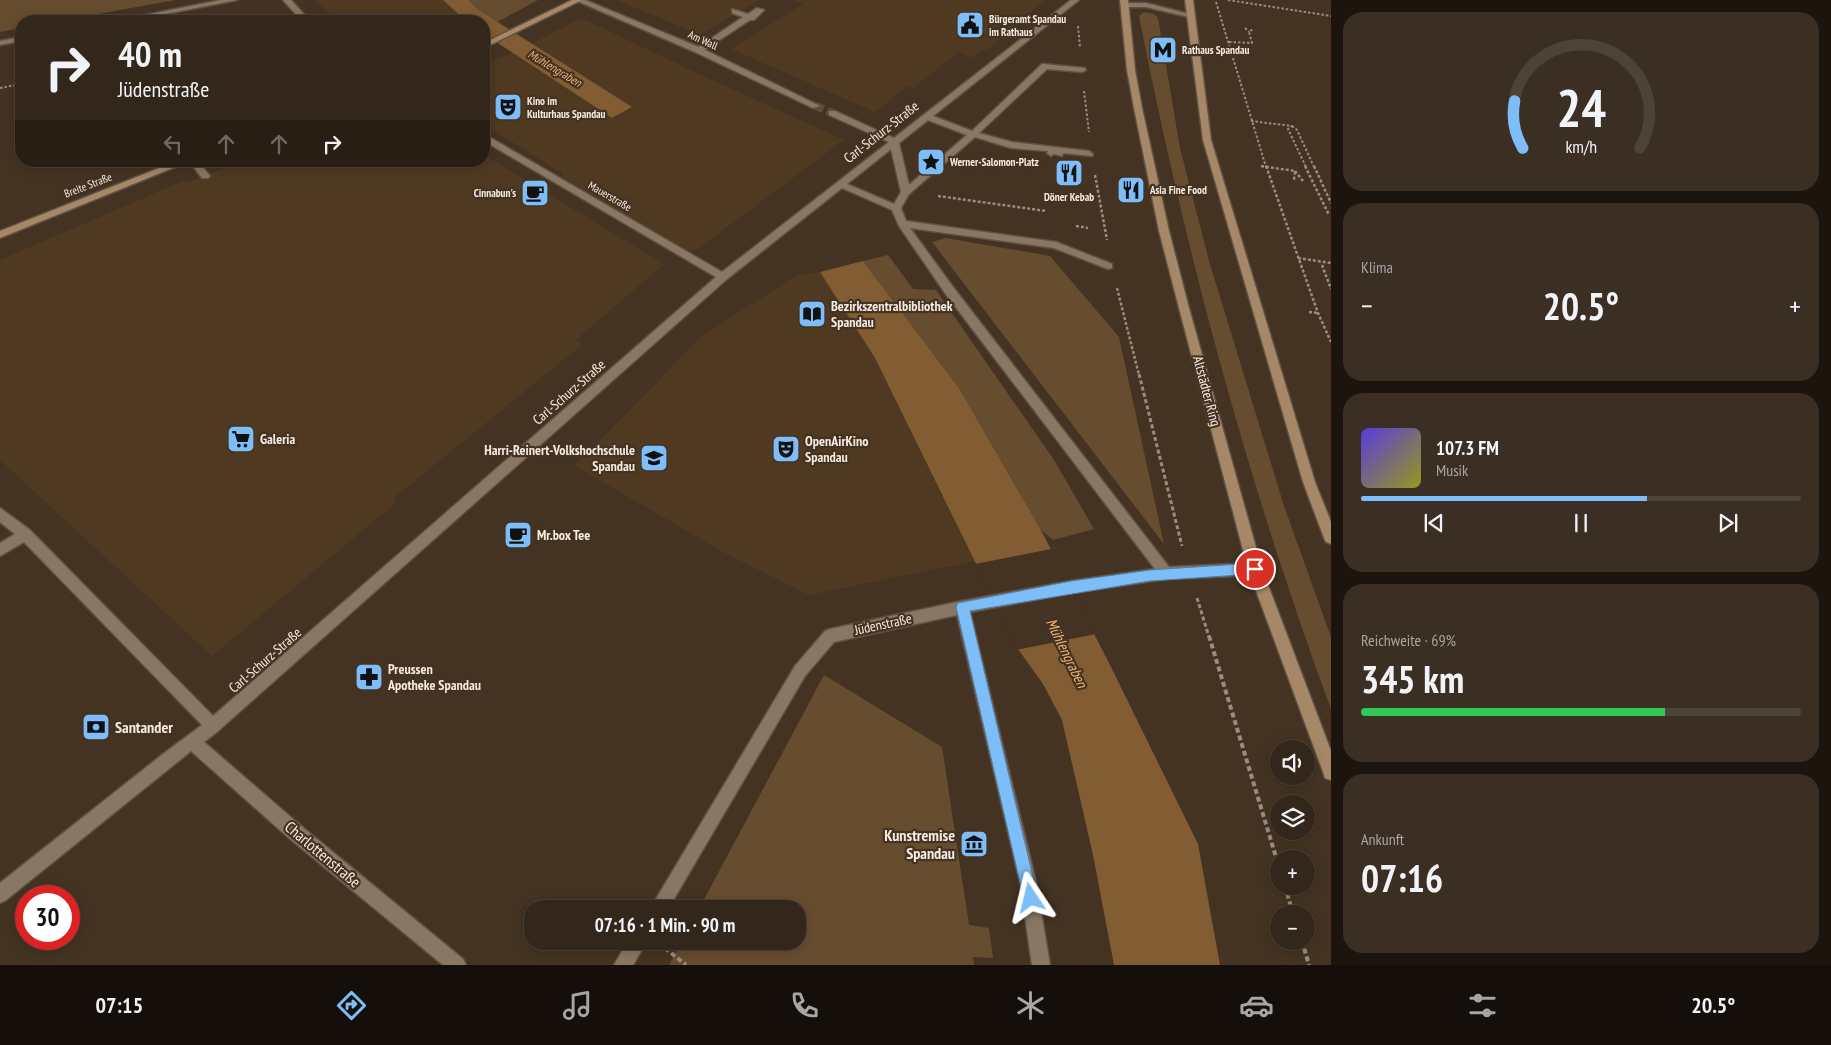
<!DOCTYPE html>
<html lang="de">
<meta charset="utf-8">
<style>
body{margin:0;font-family:"PT Sans Narrow",sans-serif;background:#3b2e23;color:#f1f3f6;height:100vh;display:flex;flex-direction:column;font-size:19px;white-space:nowrap}
*{box-sizing:border-box;margin:0}
p{font-size:16px;color:#a9a5a2}
.icon{flex:none;width:28px;height:28px;fill:none;stroke:currentColor;stroke-width:2;stroke-linecap:round;stroke-linejoin:round}
.map{position:relative;flex:1;overflow:hidden}
.details{display:flex;flex-direction:column;gap:12px;padding:12px;background:#1c150e;width:500px}
.details>*{flex:none}
.guide{position:absolute;left:15px;top:15px;width:475px;height:152px;border-radius:20px;box-shadow:0 2px 12px #0003,0 0 0 1px #4e4339;background:#33261a;color:#f1f3f6;overflow:hidden}
.fabs{position:absolute;left:1270px;top:740px;display:grid;gap:10px}
.fabs a{display:grid;place-items:center;width:45px;height:45px;border-radius:50%;background:#33261a;box-shadow:0 2px 12px #0003,0 0 0 1px #4e4339;font-size:25px}
.speed{position:absolute;left:15px;top:885px;display:flex;gap:10px;font-size:25px;font-weight:700;text-align:center}
.speed>*{display:grid;place-content:center;width:65px;height:65px;border-radius:50%;background:#33261a;box-shadow:0 2px 12px #0003,0 0 0 1px #4e4339;line-height:1}
.speed .limit{border:8px solid #d22;background:#fff;color:#111}
.pin{position:absolute;display:grid;place-items:center;width:42px;height:42px;color:#fff;margin:-21px;border:2px solid #fff;border-radius:50%;box-shadow:0 1px 5px #0007}
.me{position:absolute;width:55px;margin:-28px;rotate:350deg;stroke-linejoin:round;filter:drop-shadow(0 0 4px #0008)}
.turn{display:flex;align-items:center;gap:18px;height:105px;padding:0 20px;font-size:22px}
.turn .icon{width:65px;height:65px;stroke-width:2.5}
.turn b{display:block;font-size:35px;line-height:42px}
.lanes{display:flex;align-items:center;height:48px;padding:0 20px;background:#0003;justify-content:center;gap:25px;direction:ltr}
.lanes .off{opacity:.35}
.big{font-size:38px;font-weight:700;line-height:1.1}
.details .card{flex:1;display:flex;flex-direction:column;justify-content:center;gap:8px;min-width:0;padding:0 18px;border-radius:20px;background:#3b2e23}
.details .dial{align-items:center;gap:0}
.dial svg{height:130px;overflow:visible;fill:none;stroke:#4e4339;stroke-width:7;stroke-linecap:round;text-anchor:middle}
.dial text{fill:#f1f3f6;stroke:none}
.song{display:flex;align-items:center;gap:15px}
.cover{width:60px;height:60px;border-radius:8px;background:linear-gradient(135deg,hsl(250 70% 55%),hsl(60 70% 35%))}
.played{height:5px;border-radius:2px;background:linear-gradient(90deg,#7dbef9 65%,#4e4339 65%)}
.keys{display:flex;justify-content:space-around;direction:ltr}
.heat{display:flex;justify-content:space-between;align-items:center;font-size:28px;direction:ltr}
.charge{height:8px;border-radius:4px;background:linear-gradient(90deg,#34c759 69%,#4e4339 0)}
.trip{position:absolute;left:524px;top:900px;width:282px;height:50px;border-radius:20px;background:#33261a;box-shadow:0 2px 12px #0003,0 0 0 1px #4e4339;font-weight:700;line-height:50px;text-align:center}
.tab-bar{display:flex;height:80px;justify-content:space-around;align-items:center;background:#140f0a;color:#a9a5a2}
.tab-bar .icon{width:35px;height:35px}
.tab-bar .active{color:#7dbef9}
.tab-bar b{font-size:22px;color:#f1f3f6}
main{display:flex;flex:1;min-height:0}
.map>svg:first-child{display:block}
.built{fill:#4f3921}
.green{fill:#674d30}
.water{fill:#825c33}
.pier{fill:#432}
.lines{fill:none;stroke-linecap:round;stroke-linejoin:round}
.street-tunnel{stroke:#5f4f3e;stroke-width:8;stroke-dasharray:8 4;stroke-linecap:butt}
.lane-casing{stroke:#5f5141;stroke-width:3}
.street-casing{stroke:#5f5141;stroke-width:3}
.secondary-casing{stroke:#5f5141;stroke-width:3}
.path-far3{stroke:#9a8c7e;stroke-width:2;stroke-dasharray:2.5 2;stroke-linecap:butt}
.path-far2{stroke:#9a8c7e;stroke-width:2.5;stroke-dasharray:3 2;stroke-linecap:butt}
.path-far1{stroke:#9a8c7e;stroke-width:3;stroke-dasharray:4 2.5;stroke-linecap:butt}
.path{stroke:#9a8c7e;stroke-width:4;stroke-dasharray:5 3;stroke-linecap:butt}
.lane{fill:#8a7763;fill-rule:evenodd}
.street{fill:#8a7763;fill-rule:evenodd}
.secondary{fill:#a68868;fill-rule:evenodd}
.route{fill:#7dbef9;stroke:#517ca2}
.labels{text-anchor:middle;dominant-baseline:central;stroke-width:4.5;stroke-linejoin:round;paint-order:stroke}
.far-poi-label{font-size:11px;font-weight:bold;fill:#f6ebe0;stroke:#432;text-anchor:start}
.far-street-label{font-size:11px;fill:#f6ebe0;stroke:#432}
.far-water-label{font-size:12px;font-style:italic;fill:#f0b576;stroke:#432}
.street-label{font-size:14px;fill:#f6ebe0;stroke:#432}
.poi-label{font-size:14px;font-weight:bold;fill:#f6ebe0;stroke:#432;text-anchor:start}
.water-label{font-size:15px;font-style:italic;fill:#f0b576;stroke:#432}
.near-poi-label{font-size:16px;font-weight:bold;fill:#f6ebe0;stroke:#432;text-anchor:start}
.near-street-label{font-size:16px;fill:#f6ebe0;stroke:#432}
</style>
<main>
<div class="map">
<svg width="1331" height="965" viewBox="0 0 1331 965">
<rect width="100%" height="100%" fill="#432"/>
<g class="built">
<polygon points="315,0 443,0 466,21 337,21"/>
<polygon points="617,0 759,0 700,35"/>
<polygon points="793,0 1046,0 987,50 983,49 973,58 959,52 913,88 908,86 875,112 731,49 803,4"/>
<polygon points="581,18 695,72 844,140 696,250 685,250 561,176 563,174 484,124 484,65 512,53 612,118 631,108 531,44"/>
<polygon points="484,155 664,264 576,340 583,344 394,498 397,502 212,656 0,460 0,260 183,181 186,183 241,161 484,161"/>
<polygon points="820,272 875,358 976,561 809,595 723,552 575,466 703,335 796,276"/>
</g>
<g class="green">
<polygon points="0,0 175,0 60,21 21,21 21,28 0,32"/>
<polygon points="469,0 538,0 497,22 477,9"/>
<path d="M1144,12L1154,14L1158,18L1180,148L1209,261L1284,506L1331,637V709C1248,484 1185,251 1139,16Z"/>
<polygon points="946,238 1050,256 1119,337 1164,544 932,242"/>
<polygon points="888,255 913,289 936,290 1054,460 1094,529 1053,540 1041,530 959,388 863,261"/>
<polygon points="824,675 942,747 969,925 989,928 993,958 973,957 974,965 669,965 682,941 798,941 798,909 699,909"/>
</g>
<g class="water">
<polygon points="443,0 469,0 477,9 632,107 612,118 484,34 484,21 466,21"/>
<polygon points="863,261 959,388 1041,530 1110,665 1198,844 1220,965 1114,965 1093,855 1062,720 1043,684 1018,649 875,358 820,272"/>
</g>
<polygon class="pier" points="1051,549 1096,634 1016,650 975,564"/>
<g class="lines">
<polyline class="street-tunnel" points="816,106 832,113"/>
<defs>
<g id="lane">
<polygon points="1121,3 1146,3 1193,15 1189,17 1146,7 1121,7"/>
<polygon points="757,8 764,10 754,20 750,20 701,52 694,50 743,17 732,13 732,9 748,14"/>
<polygon points="189,161 198,161 210,176 208,178 202,178"/>
</g>
<g id="street">
<polygon points="221,0 237,0 130,21 115,21"/>
<polygon points="283,0 291,0 310,21 302,21"/>
<polygon points="575,0 585,0 701,48 820,106 813,108 695,52"/>
<path d="M1071,0H1079L933,116L972,131L1042,64L1085,68L1086,70L1082,72L1047,69L979,133L1012,142L1089,151L1093,154L1092,156L1063,153L1062,156L1054,154L1051,156L1047,153L1048,151L1011,148L975,137L909,194L901,208L906,221L1056,242L1112,264V268L1108,269L1054,248L910,228L953,287L1169,567L1255,563L1260,565L1262,569L1260,573L1255,575L1166,579L1071,593L970,612L1036,882L1050,965H1032L1020,882L957,615L834,642L805,676L668,909H650L795,666L825,631L830,629L962,601L1071,581L1155,569L945,293L899,226L892,210L842,188L727,279L218,731L204,742L301,826L463,959L466,965H443L289,838L191,751L6,900L0,903V883L163,754L202,725L24,542L0,556V543L15,534L0,522V508L30,530L213,716L716,277L484,141V134L722,272L889,142L829,115V111H835L894,138ZM928,120L967,135L909,185L899,143ZM891,149L901,192L894,204L847,184Z"/>
<polygon points="21,37 21,41 0,45 0,41"/>
<polygon points="628,941 647,941 633,965 614,965"/>
</g>
<g id="secondary">
<polygon points="572,0 582,0 484,48 484,43"/>
<polygon points="1120,0 1128,0 1135,70 1142,108 1169,231 1189,308 1262,569 1331,751 1331,780 1325,778 1323,772 1248,569 1179,308 1159,231 1134,108 1127,70"/>
<polygon points="1185,0 1193,0 1211,140 1315,482 1331,522 1331,544 1326,542 1324,538 1303,482 1203,140"/>
<polygon points="177,161 190,161 0,238 0,231"/>
</g>
</defs>
<use href="#lane" class="lane-casing"/>
<use href="#street" class="street-casing"/>
<use href="#secondary" class="secondary-casing"/>
<g class="path-far3">
<polyline points="1228,0 1331,16"/>
<polyline points="1216,2 1266,167"/>
<polyline points="1078,26 1080,47"/>
<polyline points="1245,28 1249,32"/>
<polyline points="1229,42 1252,43 1249,32 1253,29"/>
<polyline points="0,88 21,84"/>
<polyline points="1084,91 1089,132"/>
<polyline points="1251,121 1292,126 1288,129 1306,167"/>
<polyline points="1292,126 1297,130 1314,167"/>
<polyline points="1261,166 1267,167"/>
</g>
<g class="path-far2">
<polyline points="1261,166 1295,171 1294,180"/>
<polyline points="1266,166 1318,313 1331,342"/>
<polyline points="1305,166 1329,215"/>
<polyline points="1314,166 1331,203"/>
<polyline points="1295,171 1303,181"/>
<polyline points="1095,175 1107,240"/>
<polyline points="938,196 1046,211"/>
<polyline points="1076,226 1088,228"/>
<polyline points="1298,258 1331,263"/>
<polyline points="1322,265 1331,289"/>
<polyline points="1117,288 1139,375"/>
<polyline points="1309,312 1318,313"/>
</g>
<g class="path-far1">
<polyline points="1139,374 1182,546"/>
<polyline points="1197,598 1209,637"/>
</g>
<g class="path">
<polyline points="1209,636 1279,867"/>
<polyline points="1285,886 1293,914"/>
<polyline points="1302,941 1309,965"/>
<polyline points="665,948 686,965"/>
</g>
<use href="#lane" class="lane"/>
<use href="#street" class="street"/>
<use href="#secondary" class="secondary"/>
</g>
<polygon class="route" points="1255,563 1261,569 1255,574 1150,581 970,611 1038,898 1036,904 1031,906 1025,904 956,607 958,603 1071,581 1150,570"/>
<defs>
<symbol id="civic-square" viewBox="-11 -11 22 22"><rect x="-9" y="-9" width="18" height="18" rx="4" fill="#7dbef9" stroke="#432"/><path d="M-.6-6.5H3V-4.5H.6V-3L4-1V1h2V6H-6V1h2V-1L-.6-3ZM-1.2 2.5V6h2.4V2.5Z" fill="#111"/></symbol>
<symbol id="metro-square" viewBox="-11 -11 22 22"><rect x="-9" y="-9" width="18" height="18" rx="4" fill="#7dbef9" stroke="#432"/><path d="M-5.5 5V-5H-3L0 0L3-5H5.5V5H3V-.5L0 4L-3-.5V5Z" fill="#111"/></symbol>
<symbol id="theatre-square" viewBox="-11 -11 22 22"><rect x="-9" y="-9" width="18" height="18" rx="4" fill="#7dbef9" stroke="#432"/><path d="M-5-5.5Q0-4 5-5.5V0Q5 5 0 6Q-5 5-5 0ZM-3.3-2.5H-1v1.5H-3.3ZM1-2.5H3.3v1.5H1ZM-2.8 1Q0 5.5 2.8 1Z" fill="#111"/></symbol>
<symbol id="sight-square" viewBox="-11 -11 22 22"><rect x="-9" y="-9" width="18" height="18" rx="4" fill="#7dbef9" stroke="#432"/><path d="M0-6L1.8-2.2L6-1.7L2.9 1.2L3.7 5.4L0 3.3L-3.7 5.4L-2.9 1.2L-6-1.7L-1.8-2.2Z" fill="#111"/></symbol>
<symbol id="restaurant-square" viewBox="-11 -11 22 22"><rect x="-9" y="-9" width="18" height="18" rx="4" fill="#7dbef9" stroke="#432"/><path d="M-5-6h1v4h1v-4h1v4h1v-4h1v5L-1.5 .5V6h-2V.5L-5-1ZM5-6V6H3V1.5H1.5Q1.5-4 5-6Z" fill="#111"/></symbol>
<symbol id="cafe-square" viewBox="-11 -11 22 22"><rect x="-9" y="-9" width="18" height="18" rx="4" fill="#7dbef9" stroke="#432"/><path d="M-5.5-4.5H6V0H3Q3 3.5 0 3.5H-2.5Q-5.5 3.5-5.5 0ZM3-3.2v2h1.7v-2ZM-6 4.5H4V6H-6Z" fill="#111"/></symbol>
<symbol id="library-square" viewBox="-11 -11 22 22"><rect x="-9" y="-9" width="18" height="18" rx="4" fill="#7dbef9" stroke="#432"/><path d="M-6-4Q-3-5.5-.7-3.5V5Q-3 3-6 4ZM6-4Q3-5.5 .7-3.5V5Q3 3 6 4Z" fill="#111"/></symbol>
<symbol id="supermarket-square" viewBox="-11 -11 22 22"><rect x="-9" y="-9" width="18" height="18" rx="4" fill="#7dbef9" stroke="#432"/><path d="M-6-5.5h2.5l.6 2H6L4.5 2H-2.5L-4.4-4H-6ZM-1.5 3.2a1.3 1.3 0 1 0 .1 0ZM3 3.2a1.3 1.3 0 1 0 .1 0Z" fill="#111"/></symbol>
<symbol id="university-square" viewBox="-11 -11 22 22"><rect x="-9" y="-9" width="18" height="18" rx="4" fill="#7dbef9" stroke="#432"/><path d="M0-5L7-2L0 1L-7-2ZM-4 1L0 2.5L4 1V4Q0 6-4 4Z" fill="#111"/></symbol>
<symbol id="pharmacy-square" viewBox="-11 -11 22 22"><rect x="-9" y="-9" width="18" height="18" rx="4" fill="#7dbef9" stroke="#432"/><path d="M-2-6h4v4h4v4h-4v4h-4v-4h-4v-4h4Z" fill="#111"/></symbol>
<symbol id="bank-square" viewBox="-11 -11 22 22"><rect x="-9" y="-9" width="18" height="18" rx="4" fill="#7dbef9" stroke="#432"/><path d="M-6-4H6V4H-6ZM0-2.3a2.3 2.3 0 1 0 0 4.6a2.3 2.3 0 1 0 0-4.6Z" fill="#111"/></symbol>
<symbol id="museum-square" viewBox="-11 -11 22 22"><rect x="-9" y="-9" width="18" height="18" rx="4" fill="#7dbef9" stroke="#432"/><path d="M0-6L6-3V-2H-6V-3ZM-5-1h2V3h-2ZM-1-1h2V3h-2ZM3-1h2V3H3ZM-6 4H6V6H-6Z" fill="#111"/></symbol>
</defs>
<g fill-rule="evenodd">
<use href="#civic-square" x="954" y="9" width="32" height="32"/>
<use href="#metro-square" x="1147" y="34" width="32" height="32"/>
<use href="#theatre-square" x="492" y="91" width="32" height="32"/>
<use href="#sight-square" x="915" y="146" width="32" height="32"/>
<use href="#restaurant-square" x="1053" y="157" width="32" height="32"/>
<use href="#restaurant-square" x="1115" y="174" width="32" height="32"/>
<use href="#cafe-square" x="519" y="177" width="32" height="32"/>
<use href="#library-square" x="796" y="298" width="32" height="32"/>
<use href="#supermarket-square" x="225" y="423" width="32" height="32"/>
<use href="#theatre-square" x="770" y="433" width="32" height="32"/>
<use href="#university-square" x="638" y="442" width="32" height="32"/>
<use href="#cafe-square" x="502" y="519" width="32" height="32"/>
<use href="#pharmacy-square" x="353" y="661" width="32" height="32"/>
<use href="#bank-square" x="80" y="711" width="32" height="32"/>
<use href="#museum-square" x="958" y="828" width="32" height="32"/>
</g>
<g class="labels">
<g class="far-poi-label">
<text x="989" y="19">Bürgeramt Spandau<tspan x="989" dy="13">im Rathaus</tspan></text>
<text x="1182" y="50">Rathaus Spandau</text>
<text x="527" y="101">Kino im<tspan x="527" dy="13">Kulturhaus Spandau</tspan></text>
<text x="950" y="162">Werner-Salomon-Platz</text>
<text x="1150" y="190">Asia Fine Food</text>
<text x="516" y="193" text-anchor="end">Cinnabun's</text>
<text x="1069" y="197" text-anchor="middle">Döner Kebab</text>
</g>
<g class="far-street-label">
<text transform="translate(703 40) rotate(24)">Am Wall</text>
<text transform="translate(88 185) rotate(-21)">Breite Straße</text>
<text transform="translate(610 196) rotate(30)">Mauerstraße</text>
</g>
<g class="far-water-label">
<text transform="translate(555 68) rotate(31)">Mühlengraben</text>
</g>
<g class="street-label">
<text transform="translate(881 132) rotate(-38)">Carl-Schurz-Straße</text>
<text transform="translate(1207 391) rotate(75)">Altstädter Ring</text>
<text transform="translate(569 392) rotate(-41)">Carl-Schurz-Straße</text>
<text transform="translate(883 624) rotate(-12)">Jüdenstraße</text>
<text transform="translate(265 660) rotate(-41)">Carl-Schurz-Straße</text>
</g>
<g class="poi-label">
<text x="831" y="306">Bezirkszentralbibliothek<tspan x="831" dy="16">Spandau</tspan></text>
<text x="260" y="439">Galeria</text>
<text x="805" y="441">OpenAirKino<tspan x="805" dy="16">Spandau</tspan></text>
<text x="635" y="450" text-anchor="end">Harri-Reinert-Volkshochschule<tspan x="635" dy="16">Spandau</tspan></text>
<text x="537" y="535">Mr.box Tee</text>
<text x="388" y="669">Preussen<tspan x="388" dy="16">Apotheke Spandau</tspan></text>
</g>
<g class="water-label">
<text transform="translate(1067 653) rotate(64)">Mühlengraben</text>
</g>
<g class="near-poi-label">
<text x="115" y="727">Santander</text>
<text x="955" y="835" text-anchor="end">Kunstremise<tspan x="955" dy="18">Spandau</tspan></text>
</g>
<g class="near-street-label">
<text transform="translate(323 854) rotate(40)">Charlottenstraße</text>
</g>
</g>
</svg>
<div class="fabs">
<a><svg class="icon" aria-label="sound" viewBox="0 0 24 24"><path d="M4 9h4l5-4v14l-5-4H4zM17 9q2 3 0 6"/></svg></a>
<a><svg class="icon" aria-label="layers" viewBox="0 0 24 24"><path d="M12 4l9 5-9 5-9-5zM3 14l9 5 9-5"/></svg></a>
<a>+</a>
<a>−</a>
</div>
<div class="speed"><div class="limit">30</div></div>
<div class="pin" style="left:1255px;top:569px;background:#d93025"><svg class="icon" aria-label="arrive" viewBox="0 0 24 24"><path d="M6 21V4h12l-3 4 3 4H6"/></svg></div>
<svg class="me" style="left:1031px;top:898px" viewBox="-20 -20 40 40"><path d="M0-17L14 15 0 8-14 15z" fill="#7dbef9" stroke="#fff" stroke-width="4"/></svg>
<div class="trip">07:16 · 1 Min. · 90 m</div>
<div class="guide">
<div class="turn"><svg class="icon" aria-label="right" viewBox="0 0 24 24"><path d="M7 20v-9h11M14 6l5 5-5 5"/></svg><div><b>40 m</b>Jüdenstraße</div></div>
<div class="lanes"><svg class="icon off" aria-label="left" viewBox="0 0 24 24"><path d="M17 20v-9H6M10 6l-5 5 5 5"/></svg><svg class="icon off" aria-label="ahead" viewBox="0 0 24 24"><path d="M12 20V5M6 11l6-6 6 6"/></svg><svg class="icon off" aria-label="ahead" viewBox="0 0 24 24"><path d="M12 20V5M6 11l6-6 6 6"/></svg><svg class="icon" aria-label="right" viewBox="0 0 24 24"><path d="M7 20v-9h11M14 6l5 5-5 5"/></svg></div>
</div>
</div>
<section class="details">
<div class="card dial"><svg viewBox="0 0 100 80">
<path d="M14 69A42 42 0 1 1 86 69"/>
<path d="M14 69A42 42 0 0 1 9 40" stroke="#7dbef9"/>
<text x="50" y="56" font-size="32" font-weight="700">24</text>
<text x="50" y="72" font-size="11">km/h</text>
</svg></div>
<div class="card"><p>Klima</p>
<div class="heat"><a>−</a><b class="big">20.5°</b><a>+</a></div>
</div>
<div class="card">
<div class="song"><i class="cover"></i><div><b>107.3 FM</b><p>Musik</p></div></div>
<div class="played"></div>
<div class="keys"><svg class="icon" aria-label="previous" viewBox="0 0 24 24"><path d="M18 5L8 12l10 7zM5 5v14"/></svg><svg class="icon" aria-label="pause" viewBox="0 0 24 24"><path d="M8 5v14M16 5v14"/></svg><svg class="icon" aria-label="next" viewBox="0 0 24 24"><path d="M6 5l10 7-10 7zM19 5v14"/></svg></div>
</div>
<div class="card"><p>Reichweite · 69%</p><b class="big">345 km</b><div class="charge"></div></div>
<div class="card"><p>Ankunft</p><b class="big">07:16</b></div>
</section>
</main>
<nav class="tab-bar">
<b>07:15</b>
<svg class="icon active" aria-label="directions" viewBox="0 0 24 24"><path d="M12 3l9 9-9 9-9-9zM9 14v-3h6M13 9l2 2-2 2"/></svg>
<svg class="icon" aria-label="music" viewBox="0 0 24 24"><path d="M9 18V5l10-2v13"/><circle cx="6" cy="18" r="3"/><circle cx="16" cy="16" r="3"/></svg>
<svg class="icon" aria-label="phone" viewBox="0 0 24 24"><path d="M5 4h4l2 5-3 2q2 4 5 5l2-3 5 2v4C11 20 4 13 5 4z"/></svg>
<svg class="icon" aria-label="climate" viewBox="0 0 24 24"><path d="M12 3v18M4 7l16 10M4 17L20 7"/></svg>
<svg class="icon" aria-label="car" viewBox="0 0 24 24"><path d="M5 17H2v-5l4-1 3-4h7l3 4 3 1v5h-3M9 17h6M6 11h13"/><circle cx="7" cy="17" r="2"/><circle cx="17" cy="17" r="2"/></svg>
<svg class="icon" aria-label="filters" viewBox="0 0 24 24"><path d="M4 7h16M4 17h16"/><circle cx="9" cy="7" r="2"/><circle cx="15" cy="17" r="2"/></svg>
<b>20.5°</b>
</nav>
